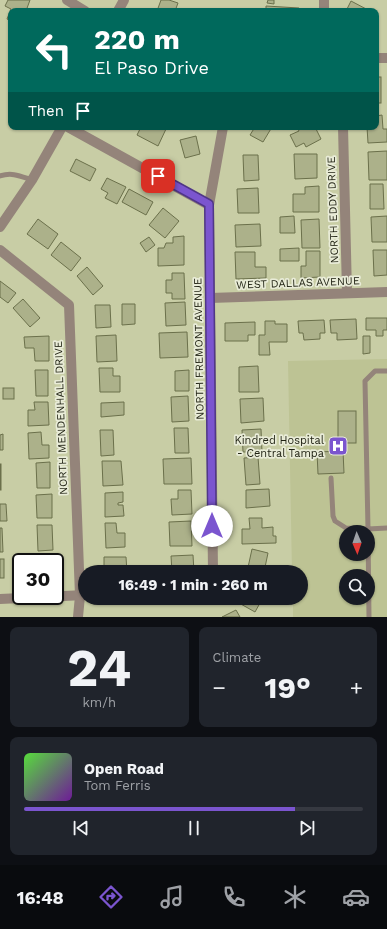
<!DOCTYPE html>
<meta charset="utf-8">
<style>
body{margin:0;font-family:"Work Sans",sans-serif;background:#20242c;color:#f1f3f6;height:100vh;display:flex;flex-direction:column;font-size:15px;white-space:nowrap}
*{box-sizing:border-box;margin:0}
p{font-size:13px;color:#9ea1a6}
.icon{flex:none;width:22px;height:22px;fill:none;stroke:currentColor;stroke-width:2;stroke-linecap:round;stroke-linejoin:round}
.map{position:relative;height:617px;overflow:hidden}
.side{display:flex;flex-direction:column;gap:10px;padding:10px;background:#0d0f14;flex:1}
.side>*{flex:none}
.guide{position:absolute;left:8px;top:8px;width:371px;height:122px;border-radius:8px;box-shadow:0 1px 3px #0004;background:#00695c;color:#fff;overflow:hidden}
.needle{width:26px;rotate:178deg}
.controls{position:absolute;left:339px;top:525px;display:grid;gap:8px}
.controls a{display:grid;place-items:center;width:36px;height:36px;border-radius:50%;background:#171b24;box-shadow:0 1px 3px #0004;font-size:20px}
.speed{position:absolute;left:12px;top:553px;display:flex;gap:8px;font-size:20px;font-weight:700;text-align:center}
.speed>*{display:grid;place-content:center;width:52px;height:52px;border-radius:50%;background:#171b24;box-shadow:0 1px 3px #0004;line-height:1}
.speed .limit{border:2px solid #111;border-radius:6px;background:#fff;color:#111}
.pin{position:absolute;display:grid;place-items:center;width:34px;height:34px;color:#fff;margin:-17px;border-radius:8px;box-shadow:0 2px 6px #0006}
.me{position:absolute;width:44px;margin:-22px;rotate:0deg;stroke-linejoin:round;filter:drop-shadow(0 0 3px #0008)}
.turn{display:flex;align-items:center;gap:14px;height:84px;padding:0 20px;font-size:18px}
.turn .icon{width:52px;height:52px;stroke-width:2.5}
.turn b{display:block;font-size:28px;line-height:34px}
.then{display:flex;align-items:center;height:38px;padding:0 20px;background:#0003;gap:8px;font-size:15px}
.big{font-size:30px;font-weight:700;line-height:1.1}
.side .widget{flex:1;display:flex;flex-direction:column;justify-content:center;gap:6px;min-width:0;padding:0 14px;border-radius:8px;background:#20242c}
.side .dial{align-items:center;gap:0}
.dial b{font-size:52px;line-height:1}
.song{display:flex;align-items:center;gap:12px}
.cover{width:48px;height:48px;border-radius:6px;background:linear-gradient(135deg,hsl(110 70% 55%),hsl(280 70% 35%))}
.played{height:4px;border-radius:2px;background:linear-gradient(90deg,#7b55cf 80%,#363941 80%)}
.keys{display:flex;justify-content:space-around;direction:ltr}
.heat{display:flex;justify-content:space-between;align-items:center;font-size:22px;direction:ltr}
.side .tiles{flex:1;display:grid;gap:10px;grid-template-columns:1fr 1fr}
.widget:last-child{grid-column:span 2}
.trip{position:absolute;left:78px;top:565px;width:230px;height:40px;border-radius:20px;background:#171b24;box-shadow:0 1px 3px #0004;font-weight:700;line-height:40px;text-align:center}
.tabs{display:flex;height:64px;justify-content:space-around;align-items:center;background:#090b0e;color:#9ea1a6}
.tabs .icon{width:28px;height:28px}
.tabs .on{color:#7b55cf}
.tabs b{font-size:18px;color:#f1f3f6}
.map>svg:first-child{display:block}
.built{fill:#bdc394;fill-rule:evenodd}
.building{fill:#acb18a;stroke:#6b704b}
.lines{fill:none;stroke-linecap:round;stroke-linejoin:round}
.service{stroke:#94847a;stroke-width:5}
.minor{stroke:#94847a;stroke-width:10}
.tertiary{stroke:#94847a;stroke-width:10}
.route-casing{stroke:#503787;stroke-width:10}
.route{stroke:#7b55cf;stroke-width:7}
.labels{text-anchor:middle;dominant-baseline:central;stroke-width:3.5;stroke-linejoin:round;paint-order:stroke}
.street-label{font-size:11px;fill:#1e2011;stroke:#e9ecd8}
.poi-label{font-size:11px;fill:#1e2011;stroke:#e9ecd8;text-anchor:end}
</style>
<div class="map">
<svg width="387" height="617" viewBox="0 0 387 617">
<rect width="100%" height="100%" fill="#c8cda5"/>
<path class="built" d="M387,359V617H293V598H301V572H292L288,361ZM346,532H368V554H346ZM346,576H368V598H346Z"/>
<g class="building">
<polygon points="8,0 30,0 26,11 11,11 11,21 7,19 11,9 5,6"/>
<polygon points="161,0 169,0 178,3 175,11 157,11"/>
<polygon points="268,0 274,0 274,4 267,3"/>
<polygon points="351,1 370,11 346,11"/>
<polygon points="266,6 299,8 299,11 266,11"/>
<rect x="376" y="77" width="5" height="26"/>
<polygon points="382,115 383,129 387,129 387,142 368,143 367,127 376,127 376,116"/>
<polygon points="141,127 162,127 166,129 158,146 137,135"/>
<polygon points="255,127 272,127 263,142 250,135"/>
<polygon points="297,127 315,127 321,139 306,147 304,143 296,147 290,135 299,131"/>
<polygon points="196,136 200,154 185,158 180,140"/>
<polygon points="387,151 387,180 369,180 368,152"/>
<polygon points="294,154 317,154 317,178 295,179"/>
<polygon points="243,155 258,155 259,180 244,181"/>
<polygon points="76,159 96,169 90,181 70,171"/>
<polygon points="107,178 126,187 117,204 105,198 108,193 101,189"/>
<polygon points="370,184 383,184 384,209 370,209"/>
<polygon points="319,186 319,212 293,212 293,194 305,194 305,187"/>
<polygon points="258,188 259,213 238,213 237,189"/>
<polygon points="129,189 153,202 146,215 122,202"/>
<polygon points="163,208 179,221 165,238 149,225"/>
<polygon points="294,216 295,233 280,233 280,217"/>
<polygon points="387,216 387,242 372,242 371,217"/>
<polygon points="38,219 58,234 48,249 27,234"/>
<polygon points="319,219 320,248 302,248 301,220"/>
<polygon points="260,224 261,246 236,247 235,225"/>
<polygon points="184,236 184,265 158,266 158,248 164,248 166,243 173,243 173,237"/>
<polygon points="149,237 155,245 146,252 140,243"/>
<polygon points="61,242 81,258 71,271 51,255"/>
<polygon points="299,248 299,261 280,261 280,249"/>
<polygon points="373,250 387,250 387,275 374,276"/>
<polygon points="306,251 320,251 320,277 301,278 301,266 306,266"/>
<polygon points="235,252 255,252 255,267 266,267 266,278 236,279"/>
<polygon points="87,267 103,286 93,295 77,276"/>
<polygon points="172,273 184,273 185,299 172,299 172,293 166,293 166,280 172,280"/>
<polygon points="0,281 16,293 8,303 0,297"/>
<polygon points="23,299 40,318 30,327 13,308"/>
<polygon points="185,302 186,325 166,326 165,303"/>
<polygon points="122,304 135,304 135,324 122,325"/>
<polygon points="95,305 110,305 111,327 96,328"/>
<polygon points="366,318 387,318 387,330 383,330 383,336 376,336 376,330 366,330"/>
<polygon points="356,319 357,339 337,340 337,333 331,333 330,320"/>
<polygon points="324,320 325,333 320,333 320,339 304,340 303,333 299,333 298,321"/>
<polygon points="265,321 275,321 275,324 287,324 287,342 269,342 270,355 259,355 259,335 265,335"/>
<polygon points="255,322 255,335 248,335 248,341 225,341 225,323"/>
<polygon points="187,332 188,357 160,358 159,333"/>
<polygon points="116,335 117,361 97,362 96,336"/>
<polygon points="49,336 49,361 35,361 34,348 25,348 24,337"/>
<polygon points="363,336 370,336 370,353 363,354"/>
<polygon points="258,366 259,392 239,392 239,367"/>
<polygon points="99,368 113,368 113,376 120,376 120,392 100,392"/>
<polygon points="35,370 48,370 48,396 36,396"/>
<polygon points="189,370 189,391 175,391 175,371"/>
<rect x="3" y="388" width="11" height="11"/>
<polygon points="188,396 189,421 172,422 171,397"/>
<polygon points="263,398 264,421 241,423 240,399"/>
<polygon points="34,402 48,402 49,425 28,426 28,410 35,410"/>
<polygon points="124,402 124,415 101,417 101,403"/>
<rect x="338" y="411" width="18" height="32"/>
<polygon points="174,428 188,428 189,453 175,453"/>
<polygon points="261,429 262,452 243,452 242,430"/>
<polygon points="100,430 113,430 114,455 101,456"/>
<polygon points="41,432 42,445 49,445 49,458 29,459 28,433"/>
<polygon points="3,434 3,450 0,450 0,435"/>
<polygon points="343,451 344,473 318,474 317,452"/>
<polygon points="258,457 260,484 246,485 244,458"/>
<polygon points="191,458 192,484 164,484 163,459"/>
<polygon points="102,461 121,461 123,485 103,486"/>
<polygon points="50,462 50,488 37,488 36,463"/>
<rect x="0" y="464" width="1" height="26"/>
<polygon points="269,489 270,506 246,508 246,490"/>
<polygon points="178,490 191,490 192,514 172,515 171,499 178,499"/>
<polygon points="123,492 123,502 118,503 118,505 123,505 124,516 105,517 105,493"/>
<polygon points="52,494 52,518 37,518 36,495"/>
<polygon points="0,504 6,504 7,521 0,521"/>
<polygon points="249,518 262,518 262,528 273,527 273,536 276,536 276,543 242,544 242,529 250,529"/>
<polygon points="191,521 192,546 170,546 169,522"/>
<polygon points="105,523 116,523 117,533 125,533 125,547 106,548"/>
<polygon points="37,525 52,525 53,550 38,551"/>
<polygon points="0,528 2,528 3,552 0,552"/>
<polygon points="252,549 268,553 264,572 247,572"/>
<polygon points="193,555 194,572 172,572 171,556"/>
<polygon points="39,557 53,557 54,562 39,562"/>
<polygon points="104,557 126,557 127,572 104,572"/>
<rect x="0" y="559" width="4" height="19"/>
<polygon points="241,598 257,598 256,600 260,603 255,612 239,603"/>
<polygon points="236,610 240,617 222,617"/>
</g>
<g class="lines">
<g class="service">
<path d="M0,176C12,172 20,176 32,180"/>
<polyline points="387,371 375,371 365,381 368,529 387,528"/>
<polyline points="331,478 333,516 335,521 346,528 368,529 369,617"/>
</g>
<g class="minor">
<polyline points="67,0 85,11"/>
<polyline points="324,0 324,11"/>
<polyline points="376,58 387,58"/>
<polyline points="68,127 209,205"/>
<polyline points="343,127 347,293"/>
<polyline points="0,250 69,305 80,596 78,617"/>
<polyline points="210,298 387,292"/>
<polyline points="213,572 209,205 223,127"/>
<polyline points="0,599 85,595"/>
</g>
<g class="tertiary">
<polyline points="118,11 124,0"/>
<polyline points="0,227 32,180 62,127"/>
</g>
</g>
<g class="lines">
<defs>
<polyline id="route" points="158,176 209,204 212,526"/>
</defs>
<use href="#route" class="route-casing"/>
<use href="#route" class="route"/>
</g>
<defs>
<symbol id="hospital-square" viewBox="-11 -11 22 22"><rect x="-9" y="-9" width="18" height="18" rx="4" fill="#7b55cf" stroke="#e9ecd8"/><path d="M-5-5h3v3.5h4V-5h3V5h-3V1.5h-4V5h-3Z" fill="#fff"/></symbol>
</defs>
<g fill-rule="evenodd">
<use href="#hospital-square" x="327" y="435" width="22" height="22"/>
</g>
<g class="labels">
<g class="street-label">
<text transform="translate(333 210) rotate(-92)">NORTH EDDY DRIVE</text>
<text transform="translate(298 283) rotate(-2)">WEST DALLAS AVENUE</text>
<text transform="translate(199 349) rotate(-91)">NORTH FREMONT AVENUE</text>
<text transform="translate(61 418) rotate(-92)">NORTH MENDENHALL DRIVE</text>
</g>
<g class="poi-label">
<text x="324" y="440">Kindred Hospital<tspan x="324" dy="13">- Central Tampa</tspan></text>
</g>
</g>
</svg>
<div class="controls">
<a><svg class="needle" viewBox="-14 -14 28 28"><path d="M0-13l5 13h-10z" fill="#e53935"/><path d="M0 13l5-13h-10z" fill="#9ea1a6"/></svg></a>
<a><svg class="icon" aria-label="search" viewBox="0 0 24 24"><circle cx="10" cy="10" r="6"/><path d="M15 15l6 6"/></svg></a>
</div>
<div class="speed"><div class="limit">30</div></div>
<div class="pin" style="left:158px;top:176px;background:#d93025"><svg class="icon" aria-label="arrive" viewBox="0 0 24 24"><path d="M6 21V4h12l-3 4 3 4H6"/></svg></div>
<svg class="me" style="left:212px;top:526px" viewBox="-20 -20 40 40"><circle r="19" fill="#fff"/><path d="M0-13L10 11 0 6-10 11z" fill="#7b55cf"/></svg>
<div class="trip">16:49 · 1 min · 260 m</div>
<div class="guide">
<div class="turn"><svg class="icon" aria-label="left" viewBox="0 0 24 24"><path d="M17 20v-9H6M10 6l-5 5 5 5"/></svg><div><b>220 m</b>El Paso Drive</div></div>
<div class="then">Then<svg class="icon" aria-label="arrive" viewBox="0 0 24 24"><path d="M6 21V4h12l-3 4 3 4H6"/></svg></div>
</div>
</div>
<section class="side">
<div class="tiles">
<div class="widget dial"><b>24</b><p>km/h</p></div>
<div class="widget"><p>Climate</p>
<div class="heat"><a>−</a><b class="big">19°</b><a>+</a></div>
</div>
<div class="widget">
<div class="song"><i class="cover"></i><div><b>Open Road</b><p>Tom Ferris</p></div></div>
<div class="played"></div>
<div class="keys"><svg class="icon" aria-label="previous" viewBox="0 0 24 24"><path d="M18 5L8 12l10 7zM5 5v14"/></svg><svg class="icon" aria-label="pause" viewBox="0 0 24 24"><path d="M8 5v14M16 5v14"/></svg><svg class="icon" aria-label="next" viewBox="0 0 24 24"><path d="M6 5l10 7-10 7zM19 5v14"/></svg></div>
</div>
</div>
</section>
<nav class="tabs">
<b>16:48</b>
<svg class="icon on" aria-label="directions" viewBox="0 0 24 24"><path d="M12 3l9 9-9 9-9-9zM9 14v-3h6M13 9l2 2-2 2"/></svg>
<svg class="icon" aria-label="music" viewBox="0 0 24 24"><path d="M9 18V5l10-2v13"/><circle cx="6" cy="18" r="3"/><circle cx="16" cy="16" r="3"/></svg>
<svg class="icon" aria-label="phone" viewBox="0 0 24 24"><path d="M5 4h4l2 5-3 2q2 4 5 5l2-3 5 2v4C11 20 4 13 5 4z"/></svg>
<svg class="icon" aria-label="climate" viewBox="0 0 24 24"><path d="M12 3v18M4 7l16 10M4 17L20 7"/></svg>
<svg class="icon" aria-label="car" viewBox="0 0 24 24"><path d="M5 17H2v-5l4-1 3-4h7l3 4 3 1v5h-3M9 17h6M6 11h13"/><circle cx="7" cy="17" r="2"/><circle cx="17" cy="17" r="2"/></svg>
</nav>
